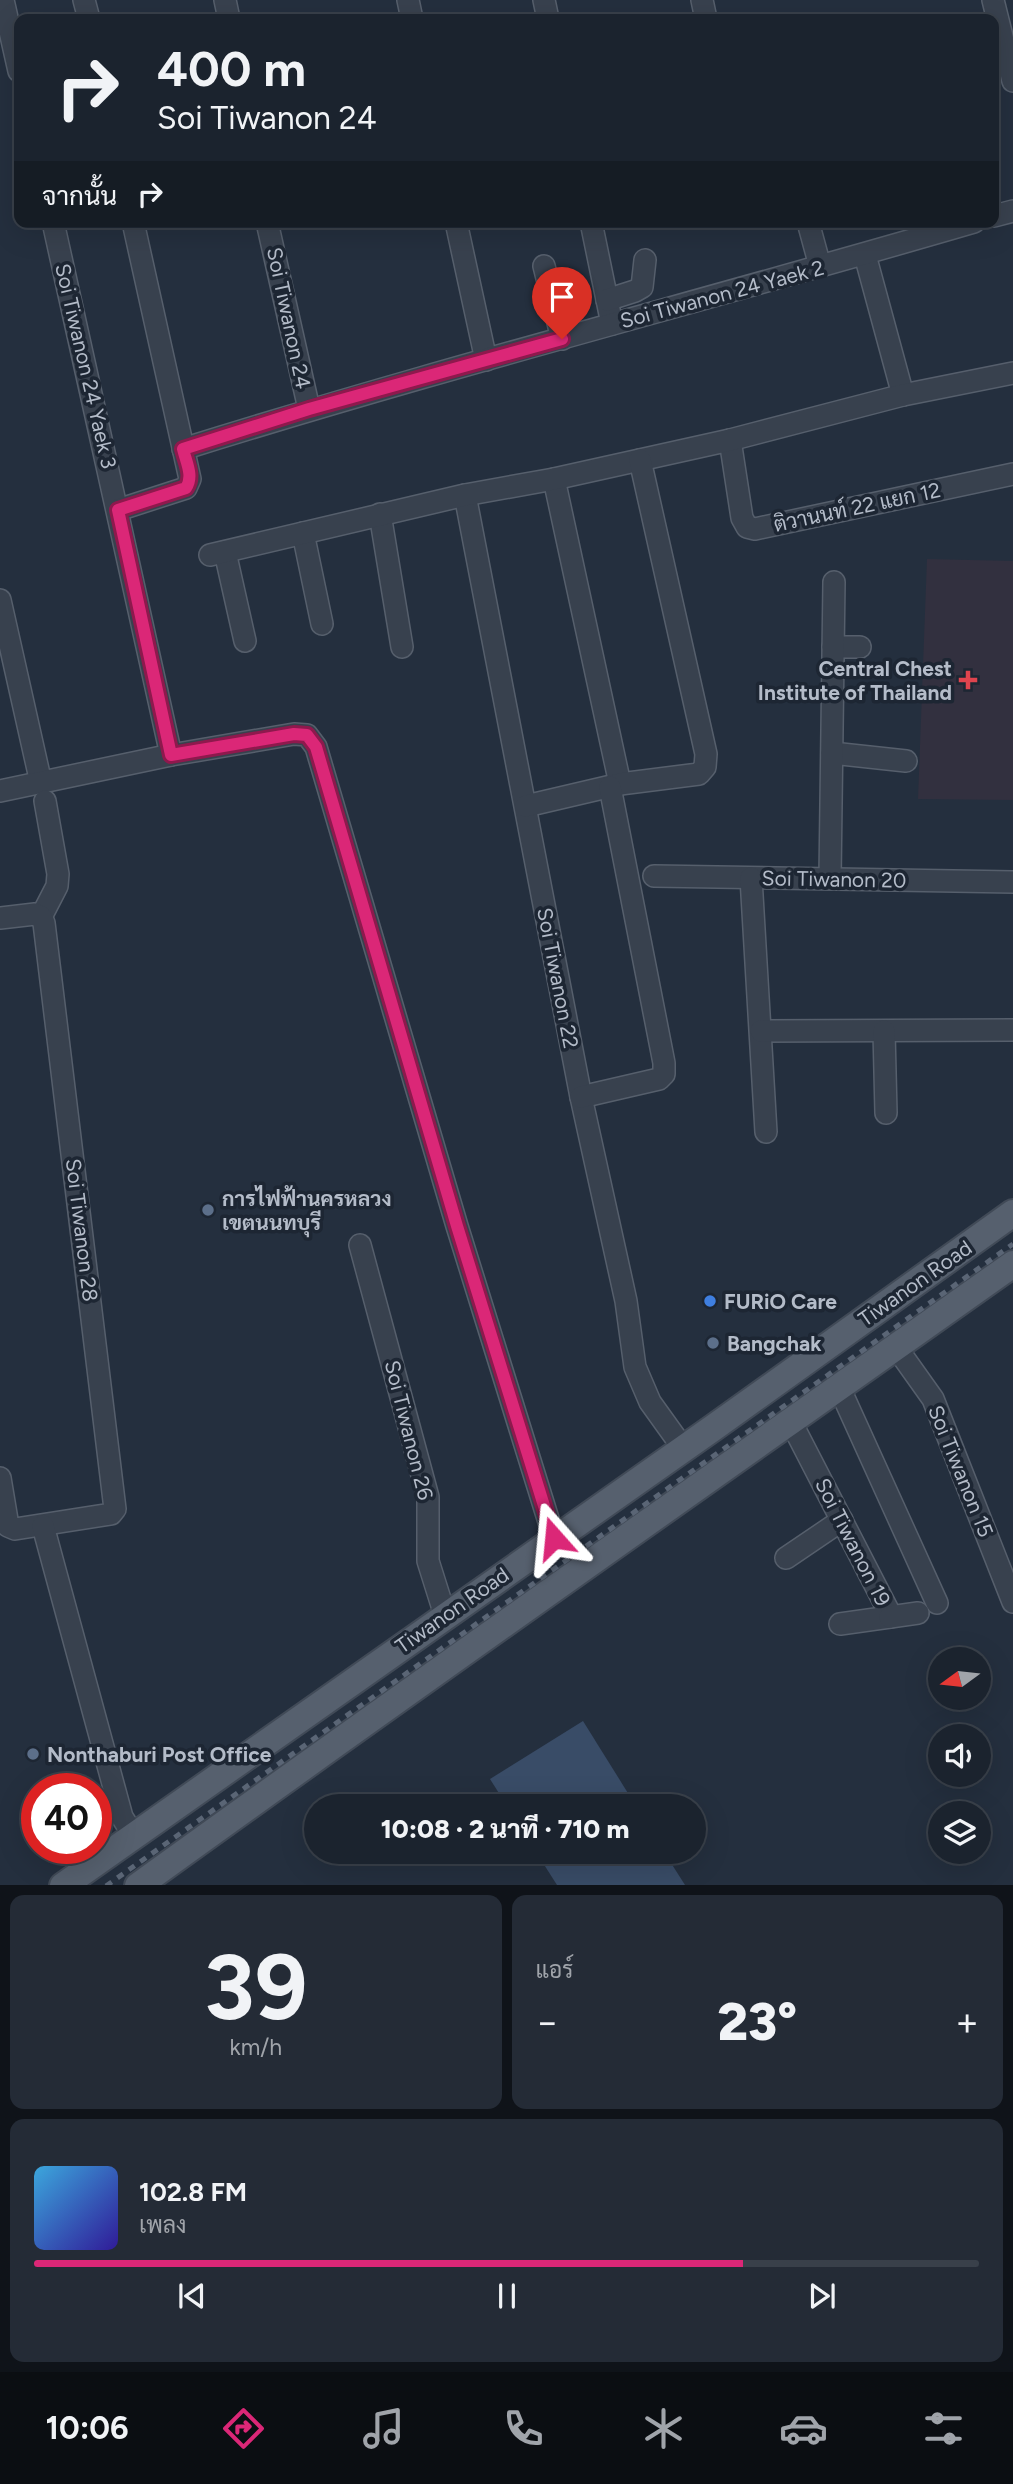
<!DOCTYPE html>
<html lang="th">
<meta charset="utf-8">
<style>
body{margin:0;font-family:Figtree,Sarabun,sans-serif;background:#242b36;color:#f1f3f6;height:100vh;display:flex;flex-direction:column;font-size:26px;white-space:nowrap}
*{box-sizing:border-box;margin:0}
p{font-size:23px;color:#a0a4aa}
.icon{flex:none;width:38px;height:38px;fill:none;stroke:currentColor;stroke-width:2;stroke-linecap:round;stroke-linejoin:round}
.map{position:relative;height:1885px;overflow:hidden}
.sheet{display:flex;flex-direction:column;gap:10px;padding:10px;background:#0f1319;flex:1}
.sheet>*{flex:none}
.hud{position:absolute;left:14px;top:14px;width:985px;height:214px;border-radius:14px;box-shadow:0 7px 28px #0002,0 0 0 2px #39404a;background:#1b232e;color:#f1f3f6;overflow:hidden}
.needle{width:46px;rotate:255deg}
.controls{position:absolute;left:928px;top:1647px;display:grid;gap:14px}
.controls a{display:grid;place-items:center;width:63px;height:63px;border-radius:50%;background:#1b232e;box-shadow:0 7px 28px #0002,0 0 0 2px #39404a;font-size:35px}
.speed{position:absolute;left:21px;top:1773px;display:flex;gap:14px;font-size:35px;font-weight:700;text-align:center}
.speed>*{display:grid;place-content:center;width:91px;height:91px;border-radius:50%;background:#1b232e;box-shadow:0 7px 28px #0002,0 0 0 2px #39404a;line-height:1}
.speed .limit{border:10px solid #d22;background:#fff;color:#111}
.pin{position:absolute;display:grid;place-items:center;width:60px;height:60px;color:#fff;margin:-72px -30px;border-radius:50% 50% 50% 0;rotate:-45deg;box-shadow:0 0 7px #0007}
.pin .icon{rotate:45deg}
.me{position:absolute;width:77px;margin:-38px;rotate:342deg;stroke-linejoin:round;filter:drop-shadow(0 0 5px #0008)}
.turn{display:flex;align-items:center;gap:24px;height:147px;padding:0 28px;font-size:32px}
.turn .icon{width:91px;height:91px;stroke-width:2.5}
.turn b{display:block;font-size:49px;line-height:60px}
.then{display:flex;align-items:center;height:66px;padding:0 28px;background:#0003;gap:14px;font-size:26px}
.big{font-size:52px;font-weight:800;line-height:1.1}
.sheet .widget{flex:1;display:flex;flex-direction:column;justify-content:center;gap:10px;min-width:0;padding:0 24px;border-radius:14px;background:#242b36}
.sheet .dial{align-items:center;gap:0}
.dial b{font-size:91px;line-height:1}
.song{display:flex;align-items:center;gap:21px}
.cover{width:84px;height:84px;border-radius:10px;background:linear-gradient(135deg,hsl(200 70% 55%),hsl(250 70% 35%))}
.played{height:7px;border-radius:4px;background:linear-gradient(90deg,#db2777 75%,#39404a 75%)}
.keys{display:flex;justify-content:space-around;direction:ltr}
.heat{display:flex;justify-content:space-between;align-items:center;font-size:38px;direction:ltr}
.sheet .tiles{flex:1;display:grid;gap:10px;grid-template-columns:1fr 1fr}
.widget:last-child{grid-column:span 2}
.trip{position:absolute;left:304px;top:1794px;width:402px;height:70px;border-radius:35px;background:#1b232e;box-shadow:0 7px 28px #0002,0 0 0 2px #39404a;font-weight:800;line-height:70px;text-align:center}
.dock{display:flex;height:112px;justify-content:space-around;align-items:center;background:#0b0e12;color:#a0a4aa}
.dock .icon{width:49px;height:49px}
.dock .selected{color:#db2777}
.dock b{font-size:32px;color:#f1f3f6}
.map>svg:first-child{display:block}
.medical{fill:#32303f}
.water{fill:#394c67}
.lines{fill:none;stroke-linecap:round;stroke-linejoin:round}
.minor-casing{stroke:#565f6c;stroke-width:24}
.major-casing{stroke:#414a57;stroke-width:30}
.minor{stroke:#38414e;stroke-width:21}
.major{stroke:#56606e;stroke-width:26}
.rail{stroke:#5a6575;stroke-width:5;stroke-dasharray:7 7;stroke-linecap:butt}
.route-casing{stroke:#8e194d;stroke-width:18}
.route{stroke:#db2777;stroke-width:12}
.health-dot{fill:#e0444e;stroke:#1d2633;stroke-width:2.5}
.service-dot{fill:#5c6f8a;stroke:#1d2633;stroke-width:2.5}
.shop-dot{fill:#3f7fe0;stroke:#1d2633;stroke-width:2.5}
.labels{text-anchor:middle;dominant-baseline:central;stroke-width:7;stroke-linejoin:round;paint-order:stroke}
.street-label{font-size:21px;fill:#b4bcc9;stroke:#1d2633}
.poi-label{font-size:21px;font-weight:bold;fill:#b4bcc9;stroke:#1d2633;text-anchor:start}
</style>
<div class="map">
<svg width="1013" height="1886" viewBox="0 0 1013 1886">
<rect width="100%" height="100%" fill="#242f3e"/>
<polygon class="medical" points="927,559 1013,561 1013,800 918,799"/>
<g class="water">
<polygon points="583,1721 636,1806 507,1806 490,1779"/>
<polygon points="536,1852 664,1852 685,1885 557,1885"/>
</g>
<g class="lines">
<defs>
<g id="minor">
<polyline points="3,0 19,71"/>
<polyline points="84,0 89,19"/>
<polyline points="225,0 229,19"/>
<polyline points="408,0 412,19"/>
<polyline points="544,0 548,19"/>
<polyline points="702,0 706,19"/>
<polyline points="993,0 1013,81"/>
<polyline points="994,216 1013,211"/>
<polyline points="53,222 171,755"/>
<polyline points="267,222 309,409"/>
<polyline points="456,222 486,360"/>
<polyline points="591,222 612,324"/>
<polyline points="808,222 820,266"/>
<polyline points="865,255 903,395"/>
<polyline points="544,266 562,339"/>
<polyline points="607,300 635,291 642,287 645,260"/>
<polyline points="730,440 742,518 747,527 755,529 1013,474"/>
<path d="M183,449C445,367 711,299 974,222"/>
<polyline points="554,479 620,784"/>
<polyline points="465,495 581,1097 626,1301 635,1367 650,1402 683,1448"/>
<polyline points="118,510 186,488 190,479 133,222"/>
<polyline points="380,514 402,647"/>
<polyline points="303,533 322,624"/>
<polyline points="225,552 245,641"/>
<polyline points="210,555 465,495 554,479 730,440 903,395 1013,373"/>
<polyline points="0,600 41,783"/>
<polyline points="833,647 860,647"/>
<polyline points="832,753 906,761"/>
<polyline points="0,791 171,755 294,734 307,735 316,747 457,1226 554,1538"/>
<polyline points="526,806 620,784 699,774 705,767 706,754 640,460"/>
<polyline points="654,876 1013,882"/>
<polyline points="751,878 766,1132"/>
<polyline points="830,878 834,582"/>
<polyline points="41,917 57,886 58,874 45,801"/>
<polyline points="0,918 35,914 41,917 44,923 115,1509 111,1514 15,1529 8,1526 0,1478"/>
<polyline points="761,1031 1013,1030"/>
<polyline points="884,1031 886,1113"/>
<polyline points="581,1097 659,1079 664,1074 664,1063 610,787"/>
<polyline points="360,1245 428,1497 428,1561 445,1615"/>
<polyline points="896,1347 933,1399 1013,1602"/>
<polyline points="839,1387 937,1603"/>
<polyline points="791,1422 890,1614 890,1617 840,1624"/>
<polyline points="43,1526 122,1817 134,1836"/>
<polyline points="786,1558 842,1520"/>
<polyline points="890,1617 918,1613"/>
</g>
<g id="major">
<polyline points="63,1886 713,1428 1013,1213"/>
<path d="M138,1886C428,1676 721,1471 1013,1264"/>
</g>
</defs>
<use href="#minor" class="minor-casing"/>
<use href="#major" class="major-casing"/>
<use href="#minor" class="minor"/>
<use href="#major" class="major"/>
<polyline class="rail" points="106,1886 1013,1244"/>
</g>
<g class="lines">
<defs>
<path id="route" d="M554,1538L457,1226L316,747L307,735L294,734L171,755L118,510L186,488C194,476 186,462 183,449L309,409L562,339"/>
</defs>
<use href="#route" class="route-casing"/>
<use href="#route" class="route"/>
</g>
<path class="health-dot" d="M964.5 669.5h7v7h7v7h-7v7h-7v-7h-7v-7h7z"/>
<g class="service-dot">
<circle cx="208" cy="1210" r="7"/>
<circle cx="713" cy="1343" r="7"/>
<circle cx="33" cy="1754" r="7"/>
</g>
<circle class="shop-dot" cx="710" cy="1301" r="7"/>
<g class="labels">
<g class="street-label">
<text transform="translate(722 294) rotate(-15)">Soi Tiwanon 24 Yaek 2</text>
<text transform="translate(289 318) rotate(78)">Soi Tiwanon 24</text>
<text transform="translate(86 366) rotate(77)">Soi Tiwanon 24 Yaek 3</text>
<text transform="translate(857 507) rotate(-12)">ติวานนท์ 22 แยก 12</text>
<text transform="translate(834 879) rotate(1)">Soi Tiwanon 20</text>
<text transform="translate(558 978) rotate(79)">Soi Tiwanon 22</text>
<text transform="translate(82 1230) rotate(83)">Soi Tiwanon 28</text>
<text transform="translate(915 1283) rotate(-35)">Tiwanon Road</text>
<text transform="translate(409 1430) rotate(76)">Soi Tiwanon 26</text>
<text transform="translate(961 1471) rotate(68)">Soi Tiwanon 15</text>
<text transform="translate(853 1542) rotate(63)">Soi Tiwanon 19</text>
<text transform="translate(452 1610) rotate(-35)">Tiwanon Road</text>
</g>
<g class="poi-label">
<text x="952" y="668" text-anchor="end">Central Chest<tspan x="952" dy="24">Institute of Thailand</tspan></text>
<text x="222" y="1198">การไฟฟ้านครหลวง<tspan x="222" dy="24">เขตนนทบุรี</tspan></text>
<text x="724" y="1301">FURiO Care</text>
<text x="727" y="1343">Bangchak</text>
<text x="47" y="1754">Nonthaburi Post Office</text>
</g>
</g>
</svg>
<div class="controls">
<a><svg class="needle" viewBox="-14 -14 28 28"><path d="M0-13l5 13h-10z" fill="#e53935"/><path d="M0 13l5-13h-10z" fill="#a0a4aa"/></svg></a>
<a><svg class="icon" aria-label="sound" viewBox="0 0 24 24"><path d="M4 9h4l5-4v14l-5-4H4zM17 9q2 3 0 6"/></svg></a>
<a><svg class="icon" aria-label="layers" viewBox="0 0 24 24"><path d="M12 4l9 5-9 5-9-5zM3 14l9 5 9-5"/></svg></a>
</div>
<div class="speed"><div class="limit">40</div></div>
<div class="pin" style="left:562px;top:339px;background:#d93025"><svg class="icon" aria-label="arrive" viewBox="0 0 24 24"><path d="M6 21V4h12l-3 4 3 4H6"/></svg></div>
<svg class="me" style="left:554px;top:1538px" viewBox="-20 -20 40 40"><path d="M0-17L14 15 0 8-14 15z" fill="#db2777" stroke="#fff" stroke-width="4"/></svg>
<div class="trip">10:08 · 2 นาที · 710 m</div>
<div class="hud">
<div class="turn"><svg class="icon" aria-label="right" viewBox="0 0 24 24"><path d="M7 20v-9h11M14 6l5 5-5 5"/></svg><div><b>400 m</b>Soi Tiwanon 24</div></div>
<div class="then">จากนั้น<svg class="icon" aria-label="right" viewBox="0 0 24 24"><path d="M7 20v-9h11M14 6l5 5-5 5"/></svg></div>
</div>
</div>
<section class="sheet">
<div class="tiles">
<div class="widget dial"><b>39</b><p>km/h</p></div>
<div class="widget"><p>แอร์</p>
<div class="heat"><a>−</a><b class="big">23°</b><a>+</a></div>
</div>
<div class="widget">
<div class="song"><i class="cover"></i><div><b>102.8 FM</b><p>เพลง</p></div></div>
<div class="played"></div>
<div class="keys"><svg class="icon" aria-label="previous" viewBox="0 0 24 24"><path d="M18 5L8 12l10 7zM5 5v14"/></svg><svg class="icon" aria-label="pause" viewBox="0 0 24 24"><path d="M8 5v14M16 5v14"/></svg><svg class="icon" aria-label="next" viewBox="0 0 24 24"><path d="M6 5l10 7-10 7zM19 5v14"/></svg></div>
</div>
</div>
</section>
<nav class="dock">
<b>10:06</b>
<svg class="icon selected" aria-label="directions" viewBox="0 0 24 24"><path d="M12 3l9 9-9 9-9-9zM9 14v-3h6M13 9l2 2-2 2"/></svg>
<svg class="icon" aria-label="music" viewBox="0 0 24 24"><path d="M9 18V5l10-2v13"/><circle cx="6" cy="18" r="3"/><circle cx="16" cy="16" r="3"/></svg>
<svg class="icon" aria-label="phone" viewBox="0 0 24 24"><path d="M5 4h4l2 5-3 2q2 4 5 5l2-3 5 2v4C11 20 4 13 5 4z"/></svg>
<svg class="icon" aria-label="climate" viewBox="0 0 24 24"><path d="M12 3v18M4 7l16 10M4 17L20 7"/></svg>
<svg class="icon" aria-label="car" viewBox="0 0 24 24"><path d="M5 17H2v-5l4-1 3-4h7l3 4 3 1v5h-3M9 17h6M6 11h13"/><circle cx="7" cy="17" r="2"/><circle cx="17" cy="17" r="2"/></svg>
<svg class="icon" aria-label="filters" viewBox="0 0 24 24"><path d="M4 7h16M4 17h16"/><circle cx="9" cy="7" r="2"/><circle cx="15" cy="17" r="2"/></svg>
</nav>
